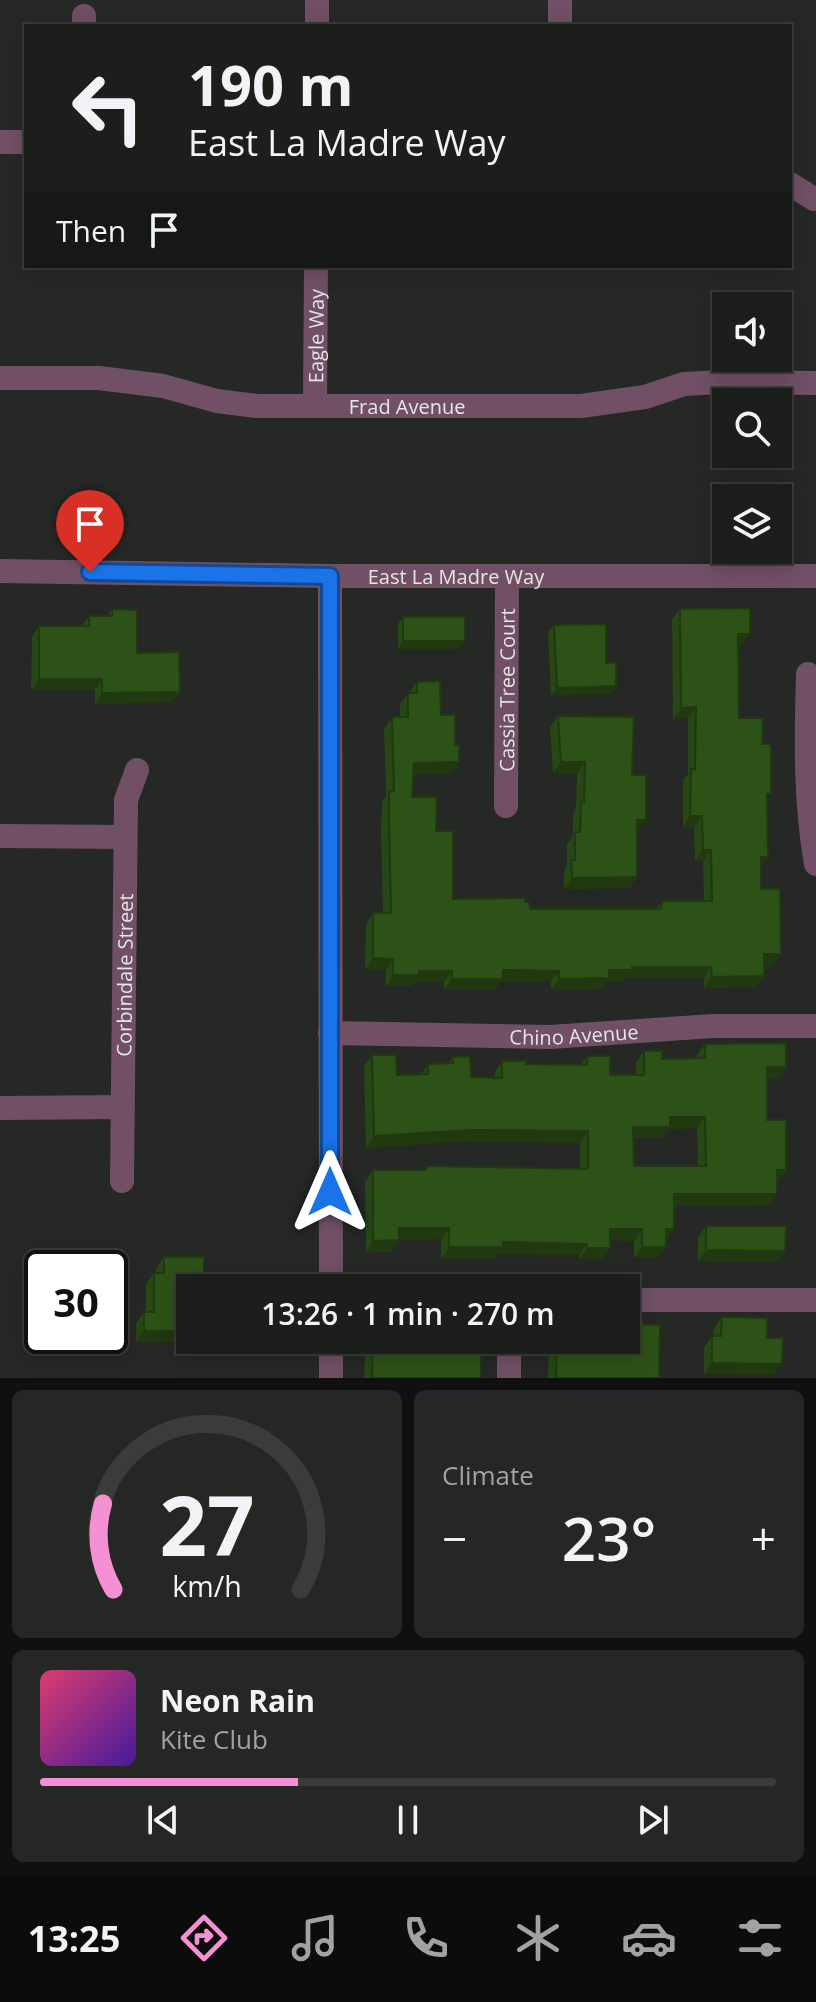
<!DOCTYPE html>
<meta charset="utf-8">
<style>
body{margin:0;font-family:"Open Sans",sans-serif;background:#252724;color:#f1f3f6;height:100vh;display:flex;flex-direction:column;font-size:30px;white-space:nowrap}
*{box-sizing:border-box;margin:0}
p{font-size:26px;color:#a0a2a3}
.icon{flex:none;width:44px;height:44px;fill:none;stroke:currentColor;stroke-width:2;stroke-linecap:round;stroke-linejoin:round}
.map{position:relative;height:1378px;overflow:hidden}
.details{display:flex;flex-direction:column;gap:12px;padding:12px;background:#0f100f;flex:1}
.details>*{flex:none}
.top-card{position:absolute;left:24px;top:24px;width:768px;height:244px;border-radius:0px;box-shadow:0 4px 20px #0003,0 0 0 2px #3a3c3a;background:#1c1e1b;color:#f1f3f6;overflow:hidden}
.fabs{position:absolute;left:712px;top:292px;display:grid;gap:16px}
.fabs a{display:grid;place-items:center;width:80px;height:80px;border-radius:0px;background:#1c1e1b;box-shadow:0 4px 20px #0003,0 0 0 2px #3a3c3a;font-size:40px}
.speed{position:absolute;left:24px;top:1250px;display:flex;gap:16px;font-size:40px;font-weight:700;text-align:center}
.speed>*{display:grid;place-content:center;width:104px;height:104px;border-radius:50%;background:#1c1e1b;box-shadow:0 4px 20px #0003,0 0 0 2px #3a3c3a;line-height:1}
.speed .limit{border:4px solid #111;border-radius:12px;background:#fff;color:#111}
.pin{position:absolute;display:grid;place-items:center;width:68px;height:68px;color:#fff;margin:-82px -34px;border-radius:50% 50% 50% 0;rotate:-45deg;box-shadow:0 0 8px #0007}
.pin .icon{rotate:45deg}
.me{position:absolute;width:88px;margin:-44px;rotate:0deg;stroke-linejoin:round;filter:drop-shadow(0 0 6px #0008)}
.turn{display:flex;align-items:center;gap:28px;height:168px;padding:0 32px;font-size:36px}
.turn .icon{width:104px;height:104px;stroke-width:2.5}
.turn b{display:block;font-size:56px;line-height:68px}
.then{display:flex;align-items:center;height:76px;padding:0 32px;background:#0003;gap:16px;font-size:30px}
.big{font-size:60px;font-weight:600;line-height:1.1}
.details .widget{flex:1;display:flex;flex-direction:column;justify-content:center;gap:12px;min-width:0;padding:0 28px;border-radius:12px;background:#252724}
.details .dial{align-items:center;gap:0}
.dial svg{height:208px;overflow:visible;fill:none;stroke:#3a3c3a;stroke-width:7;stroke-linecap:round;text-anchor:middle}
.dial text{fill:#f1f3f6;stroke:none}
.song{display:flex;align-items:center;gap:24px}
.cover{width:96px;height:96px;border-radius:12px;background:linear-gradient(135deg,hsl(340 70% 55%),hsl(260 70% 35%))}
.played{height:8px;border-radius:4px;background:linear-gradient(90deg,#f491d4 35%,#3a3c3a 35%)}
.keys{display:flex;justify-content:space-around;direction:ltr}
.heat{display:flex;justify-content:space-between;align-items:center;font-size:44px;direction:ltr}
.details .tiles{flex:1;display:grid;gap:12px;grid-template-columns:1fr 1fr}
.widget:last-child{grid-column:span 2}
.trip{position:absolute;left:176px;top:1274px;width:464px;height:80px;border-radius:0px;background:#1c1e1b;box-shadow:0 4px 20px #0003,0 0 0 2px #3a3c3a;font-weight:600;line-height:80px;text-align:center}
.tabs{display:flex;height:128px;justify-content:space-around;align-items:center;background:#0b0c0b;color:#a0a2a3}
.tabs .icon{width:56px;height:56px}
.tabs .active{color:#f491d4}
.tabs b{font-size:36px;color:#f1f3f6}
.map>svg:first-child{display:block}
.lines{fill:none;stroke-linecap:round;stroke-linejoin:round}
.minor{stroke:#715065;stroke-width:24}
.wall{fill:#274714;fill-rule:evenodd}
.shaded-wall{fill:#203910}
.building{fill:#2d5217;stroke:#203910;stroke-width:2;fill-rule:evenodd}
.route-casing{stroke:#114b97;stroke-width:20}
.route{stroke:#1a73e8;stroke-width:14}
.labels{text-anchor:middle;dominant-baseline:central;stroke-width:6;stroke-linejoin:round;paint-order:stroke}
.street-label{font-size:20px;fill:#e5e6e4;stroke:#252824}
</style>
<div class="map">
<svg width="816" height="1378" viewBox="0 0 816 1378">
<rect width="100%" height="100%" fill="#252824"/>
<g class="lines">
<g class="minor">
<polyline points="560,0 560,26"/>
<polyline points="84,26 84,16"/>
<polyline points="317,26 317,0"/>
<polyline points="0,142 26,142"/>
<polyline points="790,184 814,199"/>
<path id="s1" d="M0,378H99L163,386L217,401L257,406H581L645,397L684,384L721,382L816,383"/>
<path id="s2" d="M315,406L316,266"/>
<path id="s3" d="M0,571L330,576H816"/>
<polyline points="330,576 331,1288"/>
<path d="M808,674C806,738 805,801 816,864"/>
<path id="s4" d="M506,806L507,576"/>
<polyline points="0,836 125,837"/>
<path id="s5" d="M330,1033L550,1037L713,1026H816"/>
<polyline points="0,1108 121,1107"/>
<path id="s6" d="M122,1181L126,800L137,770"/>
<polyline points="626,1300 816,1300"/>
<polyline points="331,1340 331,1378"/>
<polyline points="509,1378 509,1340"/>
</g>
</g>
<g class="wall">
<polygon points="112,609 137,653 180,692 172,702 95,704 95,690 31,690 32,637 39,626 81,626 89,616 107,616"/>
<polygon points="680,609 742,645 738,645 739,718 762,744 767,799 768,857 761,867 761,889 773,966 764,966 756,987 704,988 704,978 626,978 624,981 607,981 601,989 551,990 551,982 501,981 495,990 444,990 444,982 414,982 411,986 386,986 386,970 365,969 366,925 373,913 383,913 381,830 382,802 386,796 384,729 392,717 400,717 400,704 417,682 441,715 455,745 459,762 451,773 413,774 412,797 436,831 453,899 525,902 530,909 656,909 662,901 704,901 703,861 695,861 694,828 683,827 683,780 688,774 688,718 673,719 672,620"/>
<polygon points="403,617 465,641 459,649 398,649 398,624"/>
<polygon points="554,625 606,663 616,686 611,694 551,695 548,632"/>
<polygon points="558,716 632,775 646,820 637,831 637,877 629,888 564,889 564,871 567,866 567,844 573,836 573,813 576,808 577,774 553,773 550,727"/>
<path d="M705,1044L786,1067L778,1079H767V1120L777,1181L770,1205L674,1206L666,1240V1247L658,1258H634V1241L610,1240L602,1260L579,1259V1255L498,1254L495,1259H441V1239L399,1240L391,1252H366L365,1182L373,1170H423L426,1166L580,1169V1143L463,1141L366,1148L364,1066L372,1055L397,1075L421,1074L428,1064L448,1063L453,1057L471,1077L494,1078L495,1072L502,1061L526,1064L581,1065L587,1056L610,1075H636V1062L644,1051L662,1059L697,1058V1055ZM697,1128L698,1166H634L633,1138H662L669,1129Z"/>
<polygon points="706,1226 785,1251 777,1262 698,1261 698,1237"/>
<polygon points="164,1257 190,1340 198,1340 196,1342 136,1342 136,1323 144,1312 146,1312 146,1284 154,1273 156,1273 156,1269"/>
<polygon points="722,1317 767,1338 774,1375 704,1374 704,1347 712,1336 714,1336 714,1329"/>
<polygon points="636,1324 659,1378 548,1378 549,1340 579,1340 579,1343 628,1344 628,1336"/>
<polygon points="366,1340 406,1340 406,1344 450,1343 450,1340 481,1340 481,1378 364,1378"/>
</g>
<g class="shaded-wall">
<polygon points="738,634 750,634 742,645 730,645"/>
<polygon points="403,641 465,641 459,649 398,649"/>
<polygon points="39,679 102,679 95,690 31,690"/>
<polygon points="616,686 611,694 551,695 557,688"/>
<polygon points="180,692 172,702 95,704 102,693"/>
<polygon points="696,707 688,718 673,719 681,708"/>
<polygon points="459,762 451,773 406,774 414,763"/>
<polygon points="561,762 585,762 577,774 553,773"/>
<polygon points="690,816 702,816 694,828 683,827"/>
<polygon points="637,820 646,820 638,831 629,831"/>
<polygon points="703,850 711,850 703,861 695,861"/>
<polygon points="761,857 768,857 760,868"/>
<polygon points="637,877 629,888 564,889 572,878"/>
<polygon points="764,954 781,954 773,966 756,966"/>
<polygon points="373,958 393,959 386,970 365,969"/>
<polygon points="632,967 711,967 704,978 626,978 624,981 607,981 601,989 551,990 559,979"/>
<polygon points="503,970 559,971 551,982 501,981 495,990 444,990 452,979"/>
<polygon points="419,971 452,971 444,982 414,982 411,986 386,986 393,975"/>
<polygon points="764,976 756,987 704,988 712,977"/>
<polygon points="767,1067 786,1067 778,1079 759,1079"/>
<polygon points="670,1117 705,1117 697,1128 669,1129 662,1138 625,1138 633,1127"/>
<polygon points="471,1130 588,1131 580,1143 463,1141 366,1148 374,1136"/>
<polygon points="777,1170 786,1170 778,1181"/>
<polygon points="674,1194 777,1194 770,1205 666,1206"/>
<polygon points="399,1228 449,1228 441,1239 391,1240"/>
<polygon points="610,1229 642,1229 634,1241 602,1240"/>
<polygon points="666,1229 674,1229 666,1240"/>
<polygon points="399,1240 391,1252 366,1252 373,1241"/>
<polygon points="503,1242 587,1244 579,1255 498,1254 495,1259 441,1259 449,1247"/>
<polygon points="642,1247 666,1247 658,1258 634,1258"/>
<polygon points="587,1248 610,1248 602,1260 579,1259"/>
<polygon points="706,1250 785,1251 777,1262 698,1261"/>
<polygon points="144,1331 190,1331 190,1340 198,1340 196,1342 136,1342"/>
<polygon points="712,1363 782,1364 774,1375 704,1374"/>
</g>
<g class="building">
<polygon points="750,608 750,634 738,634 739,718 763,718 762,744 771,744 771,794 767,794 768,857 761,857 761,889 780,889 781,954 764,954 764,976 712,977 711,967 632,967 632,970 609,970 609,978 559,979 559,971 503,970 503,979 452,979 452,971 419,971 419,975 393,975 393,959 373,958 373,913 391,913 389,819 389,791 394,791 392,717 408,717 408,693 417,693 417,682 440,681 441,715 455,715 455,745 459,745 459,762 414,763 412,797 437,797 436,831 453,831 453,899 525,898 525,902 529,902 530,909 661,909 662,901 712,901 711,850 703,850 702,816 690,816 691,769 695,769 696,707 681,708 680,609"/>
<polygon points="112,609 137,610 137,653 179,652 180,692 102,693 102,679 39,679 39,626 89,626 89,616 112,616"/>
<rect x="403" y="617" width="62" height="24"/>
<polygon points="606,624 606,663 616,662 616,686 557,688 554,625"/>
<polygon points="558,716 634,717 632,775 646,775 646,820 637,820 637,877 572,878 571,860 575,860 575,832 580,832 581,802 584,802 585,762 561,762"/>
<path d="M786,1043V1067H767V1120H786V1170H777V1194H674V1229H666V1247H642V1229H610V1248H587V1244L503,1242V1247H449V1228H399V1240L373,1241V1170H426V1166L587,1169L588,1167V1131L471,1130L374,1136L372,1055H396L397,1075L428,1074V1064L453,1063V1057L470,1056L471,1077L502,1078V1061H527L526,1064L587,1065V1056H610V1075H644V1051H662V1059L705,1058V1044ZM670,1117H705L706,1166H634L633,1127H670Z"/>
<polygon points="706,1226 786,1226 785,1251 706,1250"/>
<polygon points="164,1257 204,1257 204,1288 190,1288 190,1331 144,1331 144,1312 154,1312 154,1273 164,1273"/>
<polygon points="722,1317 767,1318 767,1338 783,1338 782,1364 712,1363 712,1336 721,1336"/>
<polygon points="636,1324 660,1325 659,1378 556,1378 557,1340 579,1340 579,1343 636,1344"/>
<polygon points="373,1340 406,1340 406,1344 458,1343 458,1340 481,1340 481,1378 372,1378"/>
</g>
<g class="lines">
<defs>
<polyline id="route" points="90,572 330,576 330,1192"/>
</defs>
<use href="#route" class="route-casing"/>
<use href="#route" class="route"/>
</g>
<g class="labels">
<g class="street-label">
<text stroke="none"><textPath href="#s2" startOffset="70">Eagle Way</textPath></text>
<text stroke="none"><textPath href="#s1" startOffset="410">Frad Avenue</textPath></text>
<text stroke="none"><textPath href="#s3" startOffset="456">East La Madre Way</textPath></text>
<text stroke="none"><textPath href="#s4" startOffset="116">Cassia Tree Court</textPath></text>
<text stroke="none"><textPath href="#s6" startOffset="206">Corbindale Street</textPath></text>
<text stroke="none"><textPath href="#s5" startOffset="244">Chino Avenue</textPath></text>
</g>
</g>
</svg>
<div class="fabs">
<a><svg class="icon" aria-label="sound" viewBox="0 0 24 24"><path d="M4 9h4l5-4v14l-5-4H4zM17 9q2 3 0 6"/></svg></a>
<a><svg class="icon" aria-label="search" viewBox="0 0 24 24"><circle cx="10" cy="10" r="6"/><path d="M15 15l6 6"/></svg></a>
<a><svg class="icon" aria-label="layers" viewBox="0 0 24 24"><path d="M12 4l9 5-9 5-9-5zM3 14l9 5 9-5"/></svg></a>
</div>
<div class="speed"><div class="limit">30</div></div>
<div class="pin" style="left:90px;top:572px;background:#d93025"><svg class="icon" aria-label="arrive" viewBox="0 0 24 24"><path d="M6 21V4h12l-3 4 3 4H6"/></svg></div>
<svg class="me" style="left:330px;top:1192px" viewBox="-20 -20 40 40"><path d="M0-17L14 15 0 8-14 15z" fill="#1a73e8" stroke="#fff" stroke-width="4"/></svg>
<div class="trip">13:26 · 1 min · 270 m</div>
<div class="top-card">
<div class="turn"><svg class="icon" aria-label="left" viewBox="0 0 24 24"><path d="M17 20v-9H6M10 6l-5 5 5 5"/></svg><div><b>190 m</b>East La Madre Way</div></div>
<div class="then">Then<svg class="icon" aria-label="arrive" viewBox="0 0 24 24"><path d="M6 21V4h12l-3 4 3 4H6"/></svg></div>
</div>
</div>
<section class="details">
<div class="tiles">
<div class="widget dial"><svg viewBox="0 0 100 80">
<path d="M14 69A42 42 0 1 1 86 69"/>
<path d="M14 69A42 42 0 0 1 10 36" stroke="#f491d4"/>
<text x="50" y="56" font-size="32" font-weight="700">27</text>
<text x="50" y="72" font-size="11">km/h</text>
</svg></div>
<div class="widget"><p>Climate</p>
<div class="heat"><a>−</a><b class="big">23°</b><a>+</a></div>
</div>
<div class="widget">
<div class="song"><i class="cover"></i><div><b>Neon Rain</b><p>Kite Club</p></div></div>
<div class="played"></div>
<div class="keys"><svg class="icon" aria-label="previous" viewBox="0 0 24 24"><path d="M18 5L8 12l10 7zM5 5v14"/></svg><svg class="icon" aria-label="pause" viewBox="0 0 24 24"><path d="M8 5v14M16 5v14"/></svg><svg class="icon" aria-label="next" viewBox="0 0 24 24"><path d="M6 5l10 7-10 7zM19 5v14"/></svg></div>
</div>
</div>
</section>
<nav class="tabs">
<b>13:25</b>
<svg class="icon active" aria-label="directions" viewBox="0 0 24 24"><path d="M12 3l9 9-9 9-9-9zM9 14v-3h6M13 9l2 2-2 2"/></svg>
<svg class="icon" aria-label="music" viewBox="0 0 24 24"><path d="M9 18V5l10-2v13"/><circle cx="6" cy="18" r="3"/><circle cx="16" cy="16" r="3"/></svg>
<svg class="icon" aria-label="phone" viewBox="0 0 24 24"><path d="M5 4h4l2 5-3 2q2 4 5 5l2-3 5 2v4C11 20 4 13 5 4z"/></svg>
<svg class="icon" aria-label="climate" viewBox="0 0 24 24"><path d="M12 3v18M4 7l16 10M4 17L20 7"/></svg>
<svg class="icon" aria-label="car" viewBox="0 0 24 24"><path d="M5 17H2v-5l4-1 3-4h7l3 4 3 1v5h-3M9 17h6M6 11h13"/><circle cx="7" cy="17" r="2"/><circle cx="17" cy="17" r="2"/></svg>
<svg class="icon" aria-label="filters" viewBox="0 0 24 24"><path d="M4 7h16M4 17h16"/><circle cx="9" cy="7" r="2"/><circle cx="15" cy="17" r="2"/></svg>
</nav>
